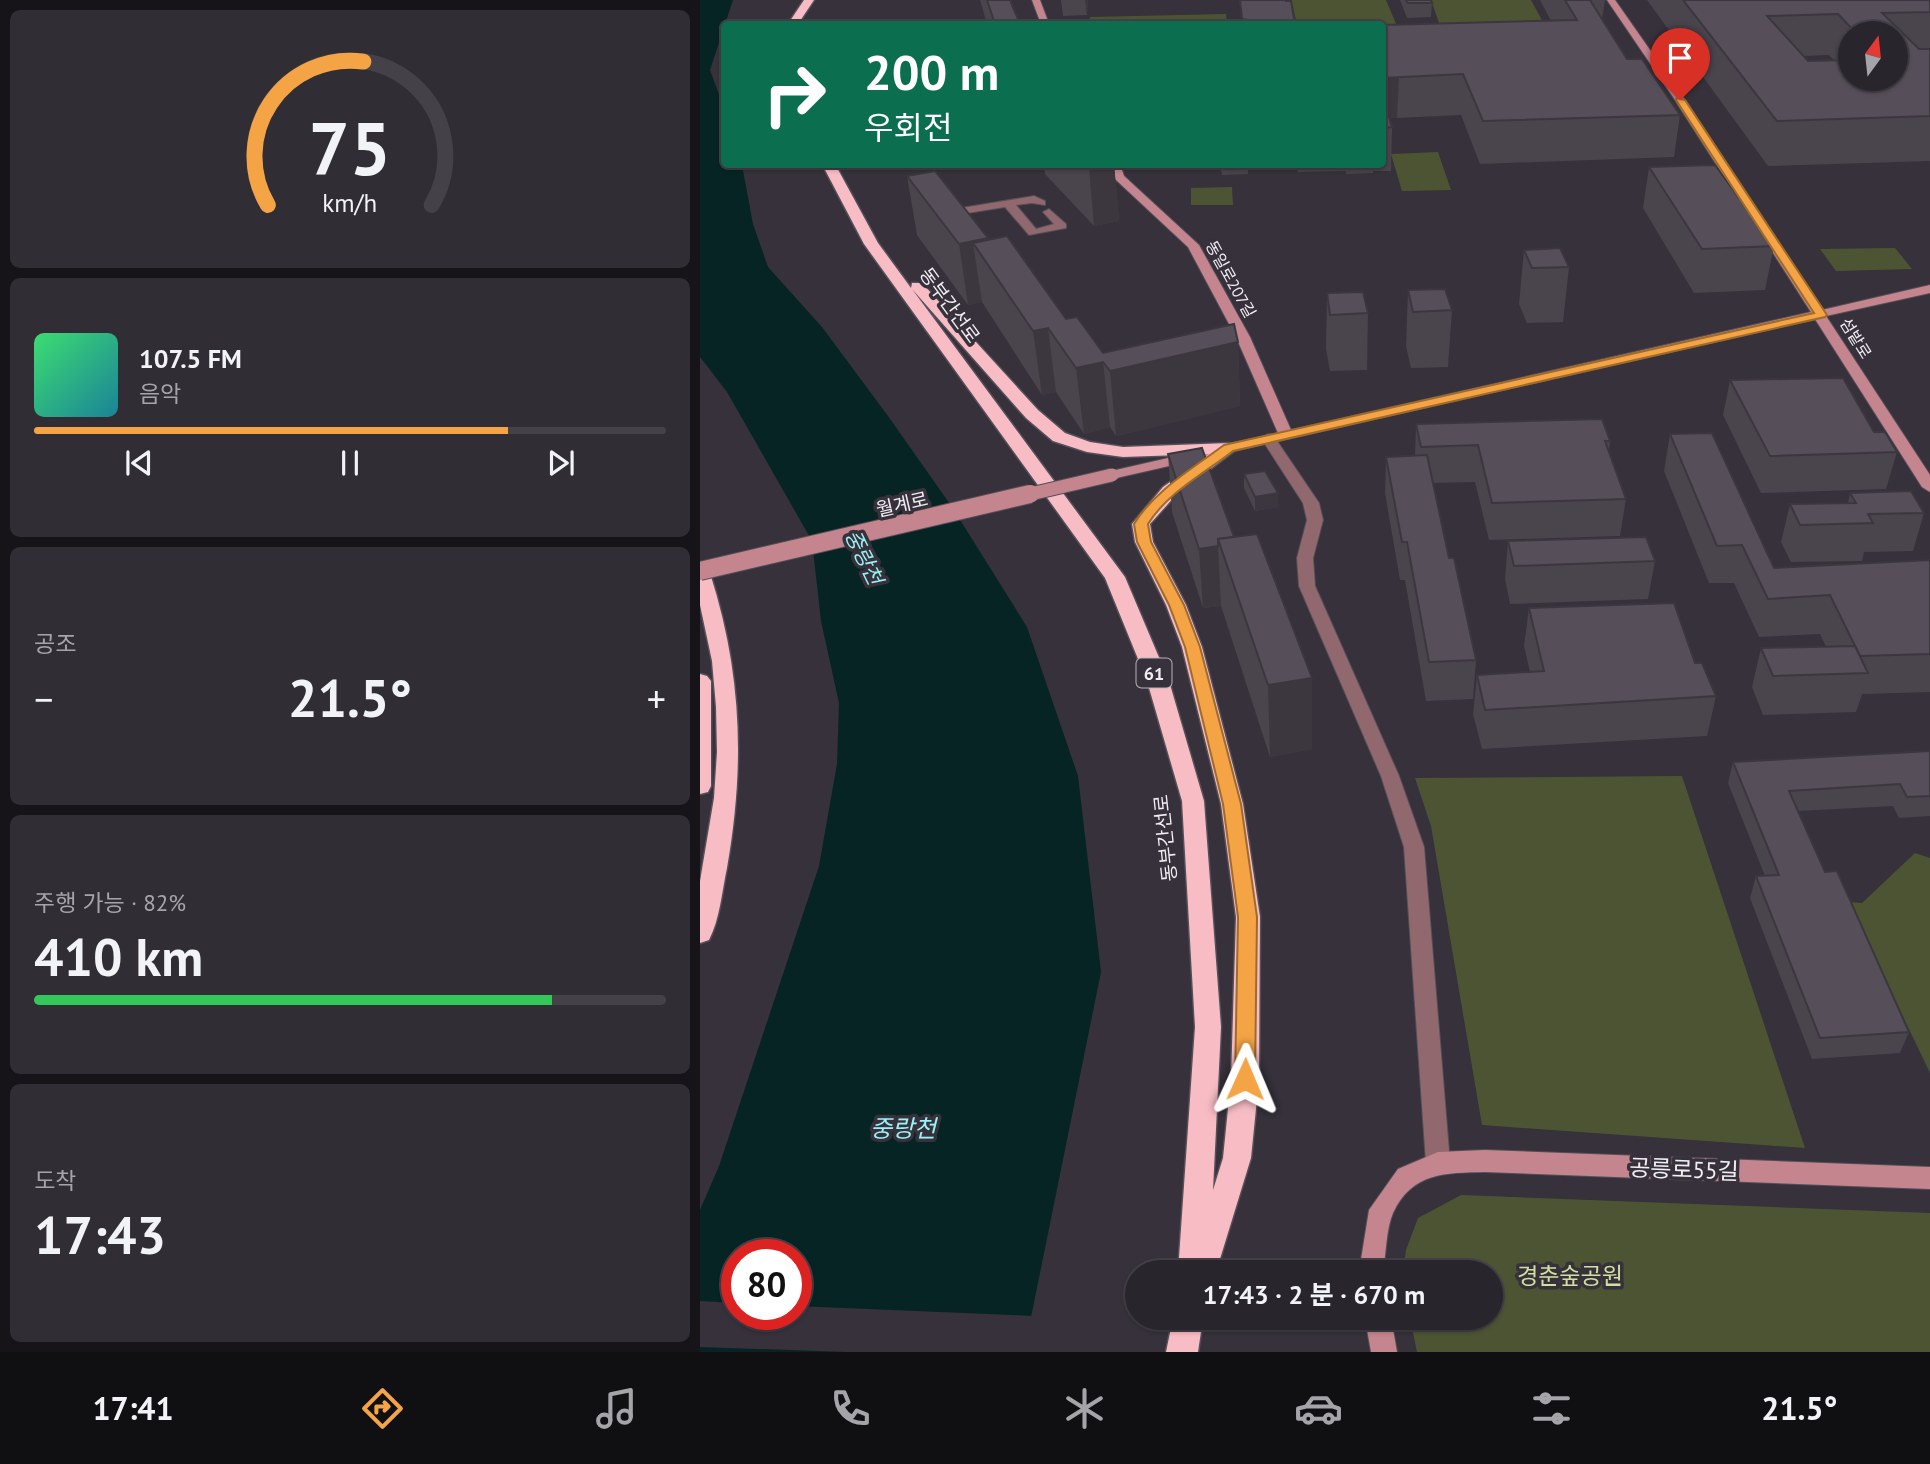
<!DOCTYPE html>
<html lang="ko">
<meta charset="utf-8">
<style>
body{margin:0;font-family:"PT Sans","Noto Sans KR",sans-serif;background:#302d34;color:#f1f3f6;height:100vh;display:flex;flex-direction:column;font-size:26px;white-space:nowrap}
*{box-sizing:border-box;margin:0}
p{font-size:23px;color:#a5a5a9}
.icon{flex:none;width:38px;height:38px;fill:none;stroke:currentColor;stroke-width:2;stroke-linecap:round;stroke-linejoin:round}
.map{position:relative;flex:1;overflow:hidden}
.panel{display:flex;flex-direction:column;gap:10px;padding:10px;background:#161418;width:700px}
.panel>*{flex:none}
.banner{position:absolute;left:21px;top:21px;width:665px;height:147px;border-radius:7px;box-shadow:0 2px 5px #0004,0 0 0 2px #444248;background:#0b6e4f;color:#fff;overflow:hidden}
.needle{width:46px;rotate:15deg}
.fabs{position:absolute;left:1138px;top:21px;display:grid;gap:14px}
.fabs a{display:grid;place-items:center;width:70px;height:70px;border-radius:50%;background:#28252c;box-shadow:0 2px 5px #0004,0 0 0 2px #444248;font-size:35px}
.speed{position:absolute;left:21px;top:1239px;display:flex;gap:14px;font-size:35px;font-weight:700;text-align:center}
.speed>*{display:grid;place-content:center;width:91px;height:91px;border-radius:50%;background:#28252c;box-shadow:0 2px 5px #0004,0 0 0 2px #444248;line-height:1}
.speed .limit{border:10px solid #d22;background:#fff;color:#111}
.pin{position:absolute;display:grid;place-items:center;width:60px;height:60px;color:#fff;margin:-72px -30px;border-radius:50% 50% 50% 0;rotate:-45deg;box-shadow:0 0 7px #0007}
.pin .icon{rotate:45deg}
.me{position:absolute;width:77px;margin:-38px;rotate:1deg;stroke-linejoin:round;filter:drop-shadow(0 0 5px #0008)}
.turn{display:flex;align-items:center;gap:24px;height:147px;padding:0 28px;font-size:32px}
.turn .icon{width:91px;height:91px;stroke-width:2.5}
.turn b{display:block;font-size:49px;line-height:60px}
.big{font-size:52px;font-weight:700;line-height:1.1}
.panel .widget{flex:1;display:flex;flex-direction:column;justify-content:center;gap:10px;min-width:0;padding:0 24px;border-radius:10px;background:#302d34}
.panel .dial{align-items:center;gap:0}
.dial svg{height:182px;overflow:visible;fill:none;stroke:#444248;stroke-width:7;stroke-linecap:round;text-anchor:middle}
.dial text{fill:#f1f3f6;stroke:none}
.song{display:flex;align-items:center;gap:21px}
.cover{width:84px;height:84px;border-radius:10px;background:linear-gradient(135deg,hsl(140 70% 55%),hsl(190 70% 35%))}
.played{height:7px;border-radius:4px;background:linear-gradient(90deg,#f4a444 75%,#444248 75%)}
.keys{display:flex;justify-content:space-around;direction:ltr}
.heat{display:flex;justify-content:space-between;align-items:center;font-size:38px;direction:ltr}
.charge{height:10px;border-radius:5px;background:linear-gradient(90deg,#34c759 82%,#444248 0)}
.trip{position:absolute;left:425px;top:1260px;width:378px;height:70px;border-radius:35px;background:#28252c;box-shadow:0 2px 5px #0004,0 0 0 2px #444248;font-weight:700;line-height:70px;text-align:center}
.dock{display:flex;height:112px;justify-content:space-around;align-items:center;background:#100f12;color:#a5a5a9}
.dock .icon{width:49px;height:49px}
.dock .on{color:#f4a444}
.dock b{font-size:32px;color:#f1f3f6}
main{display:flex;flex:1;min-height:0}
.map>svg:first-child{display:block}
.green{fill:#4d5434}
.water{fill:#072425;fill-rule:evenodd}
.pier{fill:#36313a}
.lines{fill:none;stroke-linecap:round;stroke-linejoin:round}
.street-casing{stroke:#544f58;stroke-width:2}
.secondary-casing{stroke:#544f58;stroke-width:2}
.highway-casing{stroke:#544f58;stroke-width:3}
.street{fill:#90686d;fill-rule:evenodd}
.secondary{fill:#c4858e;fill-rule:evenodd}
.highway{fill:#f8bcc4;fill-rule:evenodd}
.secondary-bridge-far1-casing{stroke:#544f58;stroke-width:15;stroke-linecap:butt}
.secondary-bridge-casing{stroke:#544f58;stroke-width:20;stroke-linecap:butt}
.secondary-bridge-far1{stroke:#c4858e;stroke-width:13}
.secondary-bridge{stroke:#c4858e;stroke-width:18}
.wall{fill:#4a444d;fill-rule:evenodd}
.shaded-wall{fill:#3c373f}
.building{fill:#564f5a;stroke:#3c373f;stroke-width:2;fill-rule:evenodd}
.route{fill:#f4a444;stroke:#9f6b2c;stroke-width:2}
.labels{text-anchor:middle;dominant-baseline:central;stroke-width:7;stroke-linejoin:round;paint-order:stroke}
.far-street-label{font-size:16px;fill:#f0edf3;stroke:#36313a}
.shield{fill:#36313a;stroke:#b8b5bc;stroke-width:2}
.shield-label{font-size:18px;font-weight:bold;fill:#f0edf3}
.street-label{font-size:19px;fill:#f0edf3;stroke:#36313a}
.water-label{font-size:21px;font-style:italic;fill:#99f2f6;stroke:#36313a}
.near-street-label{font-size:23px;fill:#f0edf3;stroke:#36313a}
.near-park-label{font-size:23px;fill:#d1df9f;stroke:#36313a}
.near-water-label{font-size:24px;font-style:italic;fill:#99f2f6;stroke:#36313a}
</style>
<main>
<section class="panel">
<div class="widget dial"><svg viewBox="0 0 100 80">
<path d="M14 69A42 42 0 1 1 86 69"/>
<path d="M14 69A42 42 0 0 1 56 6" stroke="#f4a444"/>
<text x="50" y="56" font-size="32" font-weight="700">75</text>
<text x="50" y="72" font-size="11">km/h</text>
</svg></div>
<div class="widget">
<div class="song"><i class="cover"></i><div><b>107.5 FM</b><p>음악</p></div></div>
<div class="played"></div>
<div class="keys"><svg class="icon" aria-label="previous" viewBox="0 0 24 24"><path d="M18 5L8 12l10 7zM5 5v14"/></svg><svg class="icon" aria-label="pause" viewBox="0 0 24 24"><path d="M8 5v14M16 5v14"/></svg><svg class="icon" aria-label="next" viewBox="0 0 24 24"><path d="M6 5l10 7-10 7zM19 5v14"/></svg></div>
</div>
<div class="widget"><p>공조</p>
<div class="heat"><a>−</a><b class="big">21.5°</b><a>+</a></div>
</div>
<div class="widget"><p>주행 가능 · 82%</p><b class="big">410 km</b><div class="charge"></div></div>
<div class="widget"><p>도착</p><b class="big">17:43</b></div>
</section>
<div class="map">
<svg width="1230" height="1352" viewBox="0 0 1230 1352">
<rect width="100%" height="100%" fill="#36313a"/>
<g class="green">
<polygon points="591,0 686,0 705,45 683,45 682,24 597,24"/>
<polygon points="731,0 831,0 848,31 743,34"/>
<polygon points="526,14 527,24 390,24 390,17"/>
<polygon points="738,152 751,190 702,191 691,154"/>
<polygon points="532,187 533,205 491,205 491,188"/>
<polygon points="1195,248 1212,269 1136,271 1120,249"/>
<polygon points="982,776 1105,1148 782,1125 731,826 715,778"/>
<polygon points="1215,853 1230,858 1230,1073 1148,902 1162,903"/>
<polygon points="761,1195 1230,1213 1230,1352 717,1352 710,1318 791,1318 791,1272 703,1272 706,1250 718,1218"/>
</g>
<path class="water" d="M0,0H33L10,70L24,108V164L42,165L53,224L68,267L122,327L188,416L252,507L327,627L378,776L401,972L324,1352H0V1210L19,1166L119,866L137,764L139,703L121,621L112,541L27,392L0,357ZM37,1255H96V1314H37Z"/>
<polygon class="pier" points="0,1301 37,1303 37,1314 96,1314 96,1306 335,1316 328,1352 146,1352 0,1347"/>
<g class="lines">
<defs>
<g id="street">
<polygon points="334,196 345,201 345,205 332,203 316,205 336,229 354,224 343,212 349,209 366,224 366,228 329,235 305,207 243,217 237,214 243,211"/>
<polygon points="568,434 573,435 619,503 623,520 613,558 615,586 699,776 724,847 750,1163 746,1171 738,1174 730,1171 726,1163 704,847 681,776 599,586 597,558 607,520 603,503 561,438"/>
</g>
<g id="secondary">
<polygon points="332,0 340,0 349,24 341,24"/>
<polygon points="907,0 915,0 985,100 1122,310 1230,285 1230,293 1126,316 1230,475 1230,492 1222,487 1115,319 412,479 407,478 405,475 407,472 578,433 536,337 488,247 415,179 409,164 420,164 424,176 499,245 550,337 591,430 1111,312 975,100"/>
<path d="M785,1150L1230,1167V1189L785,1172C746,1173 712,1172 693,1213C686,1229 686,1255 683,1272H659L669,1210L698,1169L738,1152Z"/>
<polygon points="665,1318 691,1318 697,1352 671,1352"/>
</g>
<g id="highway">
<polygon points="104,0 114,0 98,24 88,24"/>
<path d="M122,164H135L178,243L211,288L212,283H222L338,410L365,433L390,442L423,447L529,443L538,448L476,495L450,524L453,542L486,605L502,647L543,804L560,917L559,1079L551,1158L516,1272H478L495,1027L482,801L447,681L405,578L164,244ZM212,289L326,418L353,441L387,452L423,457L509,454L463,487L432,524L435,542L466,605L482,647L521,804L536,917L531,1079L523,1158L513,1190L521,1027L504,801L469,681L425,577Z"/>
<path d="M0,567L10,573C42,673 45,765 27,868C22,891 20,919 9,940L0,943V881L14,798L17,752L16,707L12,661L0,605Z"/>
<polygon points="0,674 7,676 11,681 11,786 8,792 0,794"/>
<polygon points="473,1318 503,1318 498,1352 466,1352"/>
</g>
</defs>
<use href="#street" class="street-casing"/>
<use href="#secondary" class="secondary-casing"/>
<use href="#highway" class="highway-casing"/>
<use href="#street" class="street"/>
<use href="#secondary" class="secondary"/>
<use href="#highway" class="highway"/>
<defs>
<polyline id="secondary-bridge-far1" points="322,496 412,475"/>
<polyline id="secondary-bridge" points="0,571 330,494"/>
</defs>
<use href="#secondary-bridge-far1" class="secondary-bridge-far1-casing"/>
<use href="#secondary-bridge" class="secondary-bridge-casing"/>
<use href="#secondary-bridge-far1" class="secondary-bridge-far1"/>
<use href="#secondary-bridge" class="secondary-bridge"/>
</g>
<g class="wall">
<polygon points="280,0 310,0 320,24 287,24"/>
<polygon points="361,0 388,0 387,15 363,16"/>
<polygon points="539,0 586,0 595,24 542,24"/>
<polygon points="700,0 731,0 732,3 731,17 707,18"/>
<polygon points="840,0 905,0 902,20 927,59 980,115 974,157 780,164 761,115 697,118 690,118 692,127 691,171 673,171 673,173 646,174 646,171 598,172 595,164 682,164 682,25 851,21"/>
<path d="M947,0H1230V161L1068,166ZM1150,33H1195V79H1150ZM1129,55L1134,60L1108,61L1103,56Z"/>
<polygon points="344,164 414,164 419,221 394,226 345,174"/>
<polygon points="520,164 548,164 548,174 522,175"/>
<polygon points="949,167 1074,246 1065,290 994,293 943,208"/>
<polygon points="207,176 288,238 289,240 366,319 403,353 538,342 540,406 416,436 410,427 384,434 356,392 342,395 282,302 268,305 217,235"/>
<polygon points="824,250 869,267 863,322 827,323 819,304"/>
<polygon points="708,290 752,310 748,367 711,368 706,346"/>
<polygon points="627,293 668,313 667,370 630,371 626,349"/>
<polygon points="1030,380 1174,432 1197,452 1186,489 1061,493 1023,415"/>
<polygon points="716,424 910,441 909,451 926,499 920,536 789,540 775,482 733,483 749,558 776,660 773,699 726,701 705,580 700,580 685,493 686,457 715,456"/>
<polygon points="970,434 1074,568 1230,560 1230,692 1162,694 1156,712 1063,715 1052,687 1061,648 1126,647 1120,634 1059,637 1034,583 1009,583 964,471"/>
<polygon points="468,454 534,537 612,678 612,749 570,757 521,606 503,608 472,512"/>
<polygon points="544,474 578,507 555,511 544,488"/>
<polygon points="1150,493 1224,513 1213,551 1164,552 1162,561 1091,562 1081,542 1090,504 1148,503"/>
<polygon points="808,541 955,561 948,599 810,604 805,579"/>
<polygon points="829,608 995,663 1016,696 1007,736 782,749 773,714 777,675 830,672 824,646"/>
<polygon points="1230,751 1230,816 1199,818 1193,806 1098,811 1125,872 1209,1032 1200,1053 1112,1059 1050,898 1056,876 1065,876 1028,783 1033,762"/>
</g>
<g class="shaded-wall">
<polygon points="385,0 388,0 387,15"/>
<polygon points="699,76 697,118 682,119 682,78"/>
<polygon points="405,164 414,164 419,221 394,226 389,168"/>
<polygon points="288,238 293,272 273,243 282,302 268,305 259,244"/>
<polygon points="348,328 356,392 342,395 333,331"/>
<polygon points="538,342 540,406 416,436 410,371"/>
<polygon points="403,362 410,427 384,434 376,368"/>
<polygon points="578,493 578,507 555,511 555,497"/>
<polygon points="518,546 521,606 503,608 499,549"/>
<polygon points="612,678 612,749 570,757 568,685"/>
</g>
<g class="building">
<polygon points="287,0 310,0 320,24 295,24"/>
<polygon points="540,0 586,0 586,1 591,1 595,24 574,24 542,19"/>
<polygon points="706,0 731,0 732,3 708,3"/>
<polygon points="865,0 890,0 927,59 942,59 980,115 783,121 763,74 682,78 682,25 877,20"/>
<path d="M983,0H1230V12L1182,13L1219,49H1230V116L1077,121ZM1138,14L1156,33H1195V79H1150V60L1108,61L1067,16Z"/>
<polygon points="682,93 692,127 682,128"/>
<polygon points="385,164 405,164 389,168"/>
<polygon points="1015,165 1074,246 1002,249 949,167"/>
<polygon points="235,171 288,238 259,244 207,176"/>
<polygon points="307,236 366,319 377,317 403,353 534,324 538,342 410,371 403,362 376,368 348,328 333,331 273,243"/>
<polygon points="860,248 869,267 832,268 824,250"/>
<polygon points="745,289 752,310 713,312 708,290"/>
<polygon points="663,292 668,313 630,315 627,293"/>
<polygon points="1143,378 1174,432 1185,432 1197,452 1070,456 1030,380"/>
<polygon points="902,419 910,441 905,441 926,499 792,503 778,445 721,447 716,424"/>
<polygon points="1012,433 1074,568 1230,560 1230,654 1160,656 1130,595 1068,599 1042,545 1017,546 970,434"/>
<polygon points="502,448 534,537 518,539 518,546 499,549 468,454"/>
<polygon points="727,455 749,558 754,558 776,660 729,662 707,542 702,542 686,457"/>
<polygon points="565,471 578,493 555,497 544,474"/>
<polygon points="1211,491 1224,513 1168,514 1173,523 1100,525 1090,504 1156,503 1150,493"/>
<polygon points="557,534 612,678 568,685 518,539"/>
<polygon points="946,537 955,561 814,566 808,541"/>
<polygon points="974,603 995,663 1002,663 1016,696 785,710 777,675 844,671 829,608"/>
<polygon points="1155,646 1168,673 1073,676 1061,648"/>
<polygon points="1230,751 1230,796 1207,797 1200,784 1089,791 1125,872 1137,871 1209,1032 1120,1038 1056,876 1079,875 1033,762"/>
</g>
<path class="route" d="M977,98L985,100L1127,315L1125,317L533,451C505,473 467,493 448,524L451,542L484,605L500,647L541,804L557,917L555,1079L552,1085L545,1088L538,1085L535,1079L538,917L523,804L485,647L469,605L437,542L434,524C455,490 492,469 524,445L1114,313L976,100Z"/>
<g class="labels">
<g class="far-street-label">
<text transform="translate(531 279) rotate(61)">동일로207길</text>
<text transform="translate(1156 338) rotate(58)">섬밭로</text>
</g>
<rect class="shield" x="436.5" y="658.5" width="35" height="29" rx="5"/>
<g class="shield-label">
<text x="454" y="673">61</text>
</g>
<g class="street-label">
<text transform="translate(250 305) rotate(54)">동부간선로</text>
<text transform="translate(202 504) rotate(-13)">월계로</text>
<text transform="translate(465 838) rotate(-96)">동부간선로</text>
</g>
<g class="water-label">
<text transform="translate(164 557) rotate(64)">중랑천</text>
</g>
<g class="near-street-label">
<text transform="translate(984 1169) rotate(2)">공릉로55길</text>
</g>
<g class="near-park-label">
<text x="870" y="1275">경춘숲공원</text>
</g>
<g class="near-water-label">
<text x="203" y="1128">중랑천</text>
</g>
</g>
</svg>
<div class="fabs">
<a><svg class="needle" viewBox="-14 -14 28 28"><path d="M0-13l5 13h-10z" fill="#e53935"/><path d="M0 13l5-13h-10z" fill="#a5a5a9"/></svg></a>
</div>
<div class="speed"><div class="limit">80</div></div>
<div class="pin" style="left:980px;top:100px;background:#d93025"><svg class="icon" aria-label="arrive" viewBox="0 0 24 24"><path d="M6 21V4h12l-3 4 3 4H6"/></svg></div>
<svg class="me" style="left:545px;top:1079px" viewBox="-20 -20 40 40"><path d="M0-17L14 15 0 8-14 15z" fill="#f4a444" stroke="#fff" stroke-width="4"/></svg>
<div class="trip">17:43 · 2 분 · 670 m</div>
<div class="banner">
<div class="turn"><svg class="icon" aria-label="right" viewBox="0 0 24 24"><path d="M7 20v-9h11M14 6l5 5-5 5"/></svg><div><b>200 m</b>우회전</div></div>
</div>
</div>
</main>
<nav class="dock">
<b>17:41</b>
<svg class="icon on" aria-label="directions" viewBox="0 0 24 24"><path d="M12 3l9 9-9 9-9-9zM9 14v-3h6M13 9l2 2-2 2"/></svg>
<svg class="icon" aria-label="music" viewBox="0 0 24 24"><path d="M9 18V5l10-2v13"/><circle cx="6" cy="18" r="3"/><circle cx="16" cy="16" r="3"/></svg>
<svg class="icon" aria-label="phone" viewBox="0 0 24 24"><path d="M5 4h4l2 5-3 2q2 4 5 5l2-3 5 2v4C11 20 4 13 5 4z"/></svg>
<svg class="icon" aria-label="climate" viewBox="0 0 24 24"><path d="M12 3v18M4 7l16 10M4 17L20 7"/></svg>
<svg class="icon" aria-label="car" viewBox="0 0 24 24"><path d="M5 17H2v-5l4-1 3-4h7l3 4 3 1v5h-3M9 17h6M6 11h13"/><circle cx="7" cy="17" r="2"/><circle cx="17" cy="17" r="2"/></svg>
<svg class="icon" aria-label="filters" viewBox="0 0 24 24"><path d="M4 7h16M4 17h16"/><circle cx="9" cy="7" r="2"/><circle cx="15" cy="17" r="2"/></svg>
<b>21.5°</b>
</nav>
